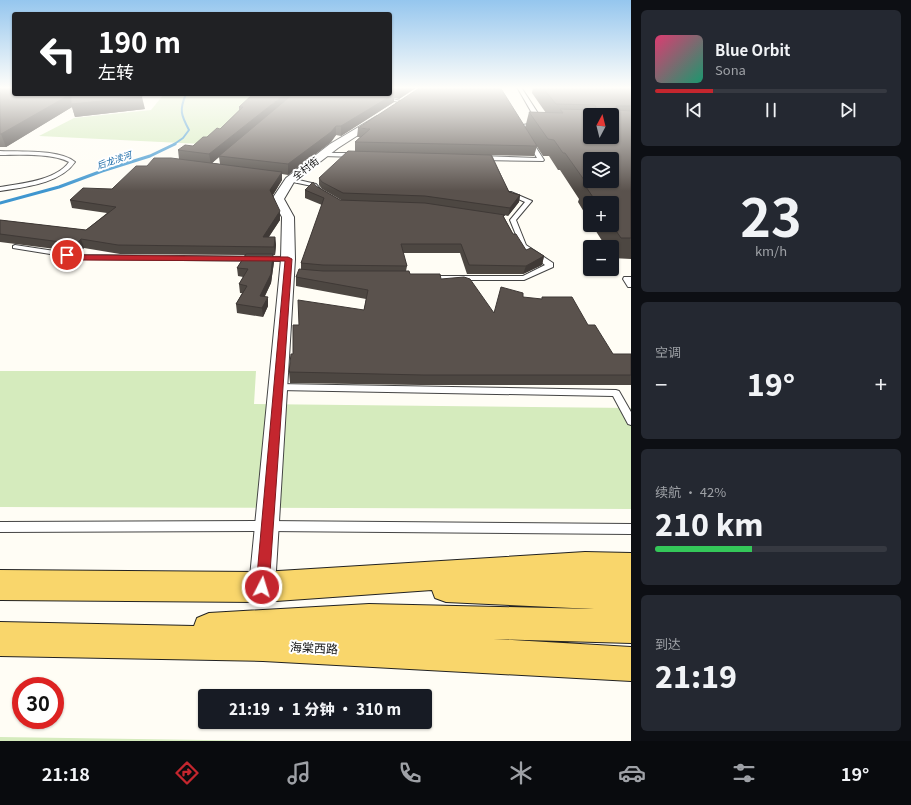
<!DOCTYPE html>
<html lang="zh">
<meta charset="utf-8">
<style>
body{margin:0;font-family:Georgia,"Noto Sans SC",serif;background:#242831;color:#f1f3f6;height:100vh;display:flex;flex-direction:column;font-size:15px;white-space:nowrap}
*{box-sizing:border-box;margin:0}
p{font-size:13px;color:#9ea1a6}
.icon{flex:none;width:22px;height:22px;fill:none;stroke:currentColor;stroke-width:2;stroke-linecap:round;stroke-linejoin:round}
.map{position:relative;flex:1;overflow:hidden}
.drawer{display:flex;flex-direction:column;gap:10px;padding:10px;background:#0d0f14;width:280px}
.drawer>*{flex:none}
.hud{position:absolute;left:12px;top:12px;width:380px;height:84px;border-radius:4px;box-shadow:0 1px 3px #0004;background:#202124;color:#fff;overflow:hidden}
.needle{width:26px;rotate:7deg}
.tools{position:absolute;left:583px;top:108px;display:grid;gap:8px}
.tools a{display:grid;place-items:center;width:36px;height:36px;border-radius:4px;background:#171b24;box-shadow:0 1px 3px #0004;font-size:20px}
.speed{position:absolute;left:12px;top:677px;display:flex;gap:8px;font-size:20px;font-weight:700;text-align:center}
.speed>*{display:grid;place-content:center;width:52px;height:52px;border-radius:50%;background:#171b24;box-shadow:0 1px 3px #0004;line-height:1}
.speed .limit{border:6px solid #d22;background:#fff;color:#111}
.pin{position:absolute;display:grid;place-items:center;width:34px;height:34px;color:#fff;margin:-17px;border:2px solid #fff;border-radius:50%;box-shadow:0 1px 4px #0007}
.me{position:absolute;width:44px;margin:-22px;rotate:5deg;stroke-linejoin:round;filter:drop-shadow(0 0 3px #0008)}
.turn{display:flex;align-items:center;gap:14px;height:84px;padding:0 20px;font-size:18px}
.turn .icon{width:52px;height:52px;stroke-width:2.5}
.turn b{display:block;font-size:28px;line-height:34px}
.big{font-size:30px;font-weight:800;line-height:1.1}
.drawer .card{flex:1;display:flex;flex-direction:column;justify-content:center;gap:6px;min-width:0;padding:0 14px;border-radius:6px;background:#242831}
.drawer .dial{align-items:center;gap:0}
.dial b{font-size:52px;line-height:1}
.song{display:flex;align-items:center;gap:12px}
.cover{width:48px;height:48px;border-radius:6px;background:linear-gradient(135deg,hsl(340 70% 55%),hsl(160 70% 35%))}
.played{height:4px;border-radius:2px;background:linear-gradient(90deg,#c4262e 25%,#363941 25%)}
.keys{display:flex;justify-content:space-around;direction:ltr}
.heat{display:flex;justify-content:space-between;align-items:center;font-size:22px;direction:ltr}
.charge{height:6px;border-radius:3px;background:linear-gradient(90deg,#34c759 42%,#363941 0)}
.trip{position:absolute;left:198px;top:689px;width:234px;height:40px;border-radius:4px;background:#171b24;box-shadow:0 1px 3px #0004;font-weight:800;line-height:40px;text-align:center}
.menu{display:flex;height:64px;justify-content:space-around;align-items:center;background:#090b0e;color:#9ea1a6}
.menu .icon{width:28px;height:28px}
.menu .selected{color:#c4262e}
.menu b{font-size:18px;color:#f1f3f6}
main{display:flex;flex:1;min-height:0}
.map>svg:first-child{display:block}
.green{fill:#d5ebbd}
.lines{fill:none;stroke-linecap:round;stroke-linejoin:round}
.stream-far1{stroke:#3f96cf;stroke-width:2}
.stream{stroke:#3f96cf;stroke-width:3}
.lane-casing{stroke:#444;stroke-width:2}
.street-casing{stroke:#444;stroke-width:2}
.primary-casing{stroke:#222;stroke-width:2}
.lane{fill:#fff;fill-rule:evenodd}
.street{fill:#fff;fill-rule:evenodd}
.primary{fill:#f9d66b;fill-rule:evenodd}
.wall{fill:#4d4742;fill-rule:evenodd}
.shaded-wall{fill:#3f3936}
.building{fill:#5a524d;stroke:#3f3936;fill-rule:evenodd}
.route{fill:#c4262e;stroke:#7f191e}
.labels{text-anchor:middle;dominant-baseline:central;stroke-width:4;stroke-linejoin:round;paint-order:stroke}
.far-water-label{font-size:9px;font-style:italic;fill:#1768a6;stroke:#fff}
.street-label{font-size:10px;fill:#111;stroke:#fff}
.near-street-label{font-size:12px;fill:#111;stroke:#fff}
</style>
<main>
<div class="map">
<svg width="631" height="741" viewBox="0 0 631 741">
<rect width="100%" height="100%" fill="#fffdf5"/>
<g class="green">
<polygon points="164,94 239,94 262,96 202,144 39,136 74,118 151,110"/>
<polygon points="0,371 256,371 254,404 631,408 631,509 0,507"/>
<polygon points="0,737 278,741 0,741"/>
</g>
<g class="lines">
<path class="stream-far1" d="M173,145L183,138L189,130C181,115 179,110 186,94"/>
<polyline class="stream" points="0,203 59,187 102,171 150,156 175,144"/>
<defs>
<g id="lane">
<polygon points="517,87 521,87 543,121 536,120"/>
<polygon points="363,94 371,94 405,102 403,103"/>
<polygon points="538,122 540,124 523,127 544,160 543,161 481,160 478,158 481,156 537,158 518,126"/>
<path d="M0,151C19,152 60,149 75,162C60,184 24,187 0,191V187C20,184 57,180 69,162C52,153 20,155 0,155Z"/>
<polygon points="321,153 356,153 359,155 356,157 323,156 320,154"/>
<polygon points="290,178 316,184 322,191 317,192 312,186 288,181 288,179"/>
<polygon points="507,192 511,192 532,201 516,220 526,245 553,263 553,267 524,280 426,280 425,278 429,276 523,276 545,265 521,247 510,220 525,202 507,194"/>
<polygon points="15,245 81,255 288,257 292,259 288,261 81,259 13,248 13,246"/>
<polygon points="624,277 631,277 631,287 628,287 623,279"/>
<polygon points="278,384 616,390 619,391 631,412 631,425 628,424 613,396 278,390 273,387"/>
<polygon points="267,521 631,524 631,534 267,531 0,532 0,522"/>
</g>
<polygon id="street" points="377,116 382,119 380,121 338,148 294,182 284,199 294,217 295,259 275,587 271,596 262,599 253,596 249,587 281,259 282,217 272,199 286,178 330,144"/>
<polygon id="primary" points="585,552 631,553 631,643 493,639 631,647 631,681 263,661 0,656 0,622 194,626 197,618 209,613 369,604 594,609 446,602 435,598 432,590 262,602 0,600 0,570 262,572"/>
</defs>
<use href="#lane" class="lane-casing"/>
<use href="#street" class="street-casing"/>
<use href="#primary" class="primary-casing"/>
<use href="#lane" class="lane"/>
<use href="#street" class="street"/>
<use href="#primary" class="primary"/>
</g>
<g class="wall">
<polygon points="0,87 145,109 75,117 72,107 6,147 0,147"/>
<path d="M390,87H417L399,99L394,98V102L341,136L336,135L331,142L288,175L282,174V180L273,195L280,220L269,237H275L276,245L275,255H273L274,262L271,283L265,296L268,306L263,317L237,313L236,304L242,293H240L239,284L243,277L238,276L237,268L245,255L120,254L84,248L79,252L0,242V220L86,230L107,213L72,208L70,200L112,189L147,166L179,159L178,150L193,146L220,129L239,110V107L390,94ZM219,157L220,164L212,163Z"/>
<polygon points="533,87 631,87 631,259 612,258 612,247 606,247 592,225 612,225 612,203 590,203 590,222 578,202 579,199 560,170 558,170 549,156 543,156 525,128 529,112 546,113 532,93"/>
<polygon points="358,128 537,146 534,156 492,155 509,192 520,195 519,202 508,216 504,215 504,217 513,234 526,250 544,256 542,265 523,274 467,274 460,253 403,253 407,266 406,271 410,274 441,279 494,313 523,297 588,325 613,354 631,354 631,385 421,385 290,383 289,372 299,325 364,310 366,299 296,286 296,277 301,269 301,263 322,205 305,198 305,190 316,186 340,200 341,200 322,189 319,185 319,178 355,151 355,142 360,137 357,137"/>
</g>
<g class="shaded-wall">
<polygon points="405,87 417,87 399,99 400,91"/>
<polygon points="71,94 142,97 145,109 75,117 72,107 6,147 1,134"/>
<polygon points="285,94 295,94 219,156 219,157 211,164 209,154"/>
<polygon points="394,94 394,102 341,136 341,126"/>
<polygon points="336,126 336,135 331,142 288,175 288,164"/>
<polygon points="282,172 282,180 271,198 270,190"/>
<polygon points="520,195 519,202 508,216 510,208"/>
<polygon points="280,211 280,220 263,245 263,237"/>
<polygon points="275,237 276,245 275,255 274,247"/>
<polygon points="81,239 84,248 79,252 76,244"/>
<polygon points="273,254 274,262 271,283 261,304 260,296"/>
<polygon points="544,256 542,265 523,274 526,266"/>
<polygon points="268,297 268,306 263,317 262,308"/>
</g>
<g class="building">
<polygon points="0,87 14,87 14,94 141,94 142,97 71,104 71,94 1,134 0,134"/>
<polygon points="390,87 405,87 400,91 390,88"/>
<polygon points="421,87 500,87 537,146 355,142 370,129 358,128"/>
<path d="M542,87H631V106H616L617,110L631,111V238H621L612,225V203H597L584,184H587L565,153H563L554,140L548,139L529,112L563,113L560,109L595,110L596,107L595,105L556,104ZM590,115H612V137H590ZM590,159H612V181H590Z"/>
<polygon points="390,93 394,94 341,126 336,126 331,132 288,164 219,156 293,94 390,94"/>
<polygon points="253,94 285,94 209,154 178,150 185,145 193,146 203,137 207,137 217,128 220,129 243,107 239,107"/>
<polygon points="348,151 491,155 509,192 520,195 510,208 425,196 343,193 322,182 319,178"/>
<polygon points="154,158 171,158 282,172 270,190 280,211 263,237 275,237 274,247 118,245 81,239 76,244 0,234 0,220 86,230 116,207 70,200 83,188 112,189 136,166 147,166"/>
<polygon points="313,182 316,186 340,200 425,203 505,215 503,216 513,234 516,234 526,250 531,248 544,256 526,266 469,265 461,244 401,244 407,266 323,265 301,263 324,198 305,190"/>
<polygon points="246,254 273,254 271,274 260,296 268,297 262,308 236,304 247,286 239,284 248,269 237,268"/>
<polygon points="299,269 323,271 409,271 410,274 440,274 441,279 464,277 470,279 494,313 501,287 523,293 523,297 542,299 542,297 572,297 588,325 595,325 613,354 631,354 631,375 423,375 289,372 291,354 293,354 293,325 299,325 298,300 364,310 368,290 296,277"/>
</g>
<linearGradient id="sky" x2="0" y2="1"><stop stop-color="#95c6ee"/><stop offset="0.46" stop-color="#fffefa"/><stop offset="1" stop-color="#fffefa" stop-opacity="0"/></linearGradient>
<rect width="631" height="191" fill="url(#sky)"/>
<polygon class="route" points="67,253 81,255 288,257 292,259 269,587 267,591 262,593 258,591 256,587 285,261 81,260 65,257 64,255"/>
<g class="labels">
<g class="far-water-label">
<text transform="translate(114 160) rotate(-19)">后龙渎河</text>
</g>
<g class="street-label">
<text transform="translate(305 168) rotate(-38)">全村街</text>
</g>
<g class="near-street-label">
<text transform="translate(314 647) rotate(3)">海棠西路</text>
</g>
</g>
</svg>
<div class="tools">
<a><svg class="needle" viewBox="-14 -14 28 28"><path d="M0-13l5 13h-10z" fill="#e53935"/><path d="M0 13l5-13h-10z" fill="#9ea1a6"/></svg></a>
<a><svg class="icon" aria-label="layers" viewBox="0 0 24 24"><path d="M12 4l9 5-9 5-9-5zM3 14l9 5 9-5"/></svg></a>
<a>+</a>
<a>−</a>
</div>
<div class="speed"><div class="limit">30</div></div>
<div class="pin" style="left:67px;top:255px;background:#d93025"><svg class="icon" aria-label="arrive" viewBox="0 0 24 24"><path d="M6 21V4h12l-3 4 3 4H6"/></svg></div>
<svg class="me" style="left:262px;top:587px" viewBox="-20 -20 40 40"><circle r="17" fill="#c4262e" stroke="#fff" stroke-width="3"/><path d="M0-11L8 9 0 5-8 9z" fill="#fff"/></svg>
<div class="trip">21:19 · 1 分钟 · 310 m</div>
<div class="hud">
<div class="turn"><svg class="icon" aria-label="left" viewBox="0 0 24 24"><path d="M17 20v-9H6M10 6l-5 5 5 5"/></svg><div><b>190 m</b>左转</div></div>
</div>
</div>
<section class="drawer">
<div class="card">
<div class="song"><i class="cover"></i><div><b>Blue Orbit</b><p>Sona</p></div></div>
<div class="played"></div>
<div class="keys"><svg class="icon" aria-label="previous" viewBox="0 0 24 24"><path d="M18 5L8 12l10 7zM5 5v14"/></svg><svg class="icon" aria-label="pause" viewBox="0 0 24 24"><path d="M8 5v14M16 5v14"/></svg><svg class="icon" aria-label="next" viewBox="0 0 24 24"><path d="M6 5l10 7-10 7zM19 5v14"/></svg></div>
</div>
<div class="card dial"><b>23</b><p>km/h</p></div>
<div class="card"><p>空调</p>
<div class="heat"><a>−</a><b class="big">19°</b><a>+</a></div>
</div>
<div class="card"><p>续航 · 42%</p><b class="big">210 km</b><div class="charge"></div></div>
<div class="card"><p>到达</p><b class="big">21:19</b></div>
</section>
</main>
<nav class="menu">
<b>21:18</b>
<svg class="icon selected" aria-label="directions" viewBox="0 0 24 24"><path d="M12 3l9 9-9 9-9-9zM9 14v-3h6M13 9l2 2-2 2"/></svg>
<svg class="icon" aria-label="music" viewBox="0 0 24 24"><path d="M9 18V5l10-2v13"/><circle cx="6" cy="18" r="3"/><circle cx="16" cy="16" r="3"/></svg>
<svg class="icon" aria-label="phone" viewBox="0 0 24 24"><path d="M5 4h4l2 5-3 2q2 4 5 5l2-3 5 2v4C11 20 4 13 5 4z"/></svg>
<svg class="icon" aria-label="climate" viewBox="0 0 24 24"><path d="M12 3v18M4 7l16 10M4 17L20 7"/></svg>
<svg class="icon" aria-label="car" viewBox="0 0 24 24"><path d="M5 17H2v-5l4-1 3-4h7l3 4 3 1v5h-3M9 17h6M6 11h13"/><circle cx="7" cy="17" r="2"/><circle cx="17" cy="17" r="2"/></svg>
<svg class="icon" aria-label="filters" viewBox="0 0 24 24"><path d="M4 7h16M4 17h16"/><circle cx="9" cy="7" r="2"/><circle cx="15" cy="17" r="2"/></svg>
<b>19°</b>
</nav>
